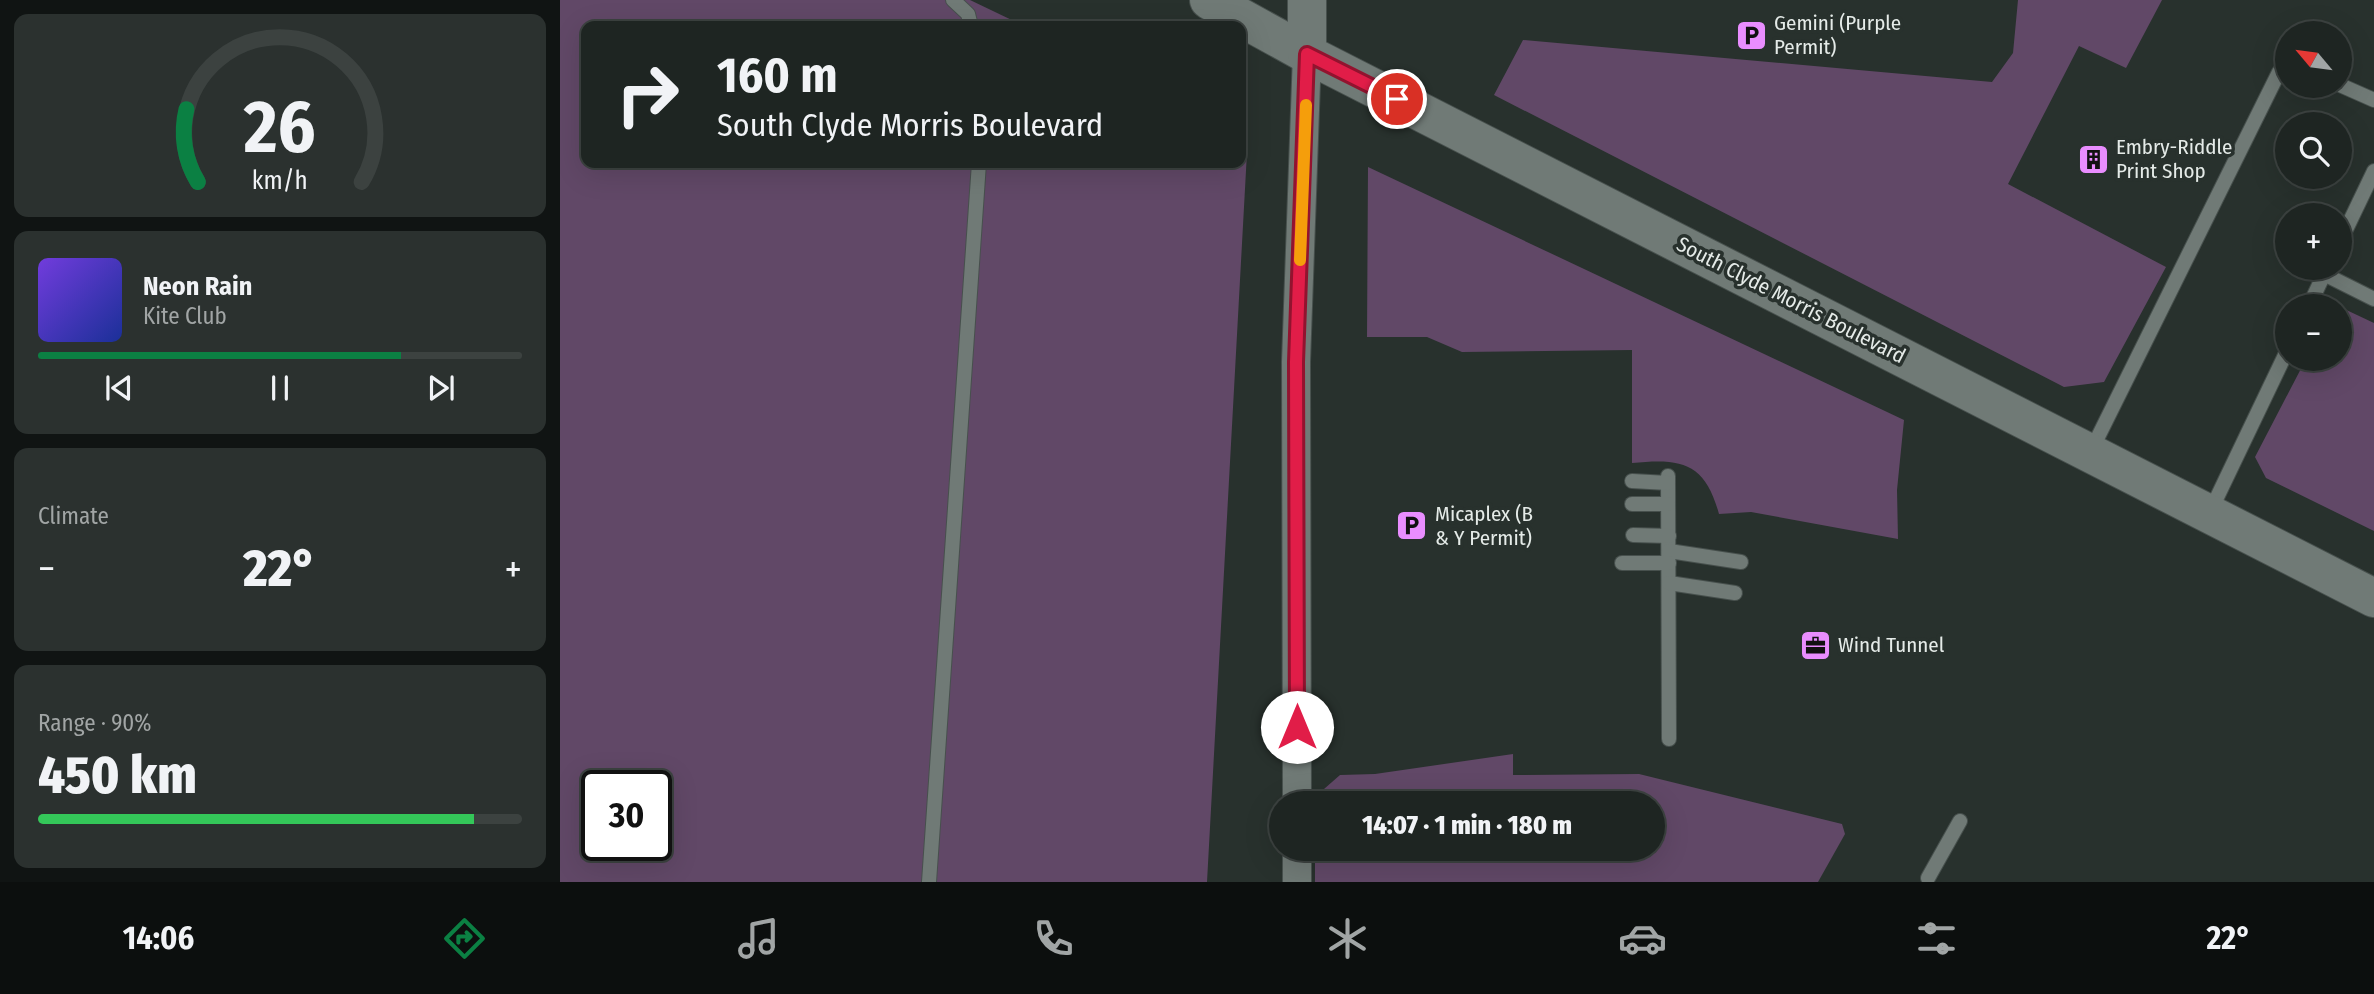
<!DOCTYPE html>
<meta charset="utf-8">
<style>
body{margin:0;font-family:"Fira Sans Condensed",sans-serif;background:#2b312f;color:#f1f3f6;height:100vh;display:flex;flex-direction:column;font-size:26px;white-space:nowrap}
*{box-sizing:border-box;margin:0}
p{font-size:23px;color:#a1a5a5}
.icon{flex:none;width:38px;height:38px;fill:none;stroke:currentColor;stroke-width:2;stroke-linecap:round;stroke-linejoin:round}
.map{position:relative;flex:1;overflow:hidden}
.panel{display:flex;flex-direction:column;gap:14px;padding:14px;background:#101413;width:560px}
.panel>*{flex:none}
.banner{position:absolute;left:21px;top:21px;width:665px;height:147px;border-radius:14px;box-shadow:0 7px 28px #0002,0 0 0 2px #3c4240;background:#1e2522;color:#f1f3f6;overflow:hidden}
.needle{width:46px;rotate:299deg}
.controls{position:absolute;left:1715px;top:21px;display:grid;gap:14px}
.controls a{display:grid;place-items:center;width:77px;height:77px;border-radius:50%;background:#1e2522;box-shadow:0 7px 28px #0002,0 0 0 2px #3c4240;font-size:35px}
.speed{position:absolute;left:21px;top:770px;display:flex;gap:14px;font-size:35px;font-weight:700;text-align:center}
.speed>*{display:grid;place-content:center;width:91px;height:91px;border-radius:50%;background:#1e2522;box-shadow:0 7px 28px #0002,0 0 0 2px #3c4240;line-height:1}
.speed .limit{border:4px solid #111;border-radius:10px;background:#fff;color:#111}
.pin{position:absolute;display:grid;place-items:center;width:60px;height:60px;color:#fff;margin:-30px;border:4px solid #fff;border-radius:50%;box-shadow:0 2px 7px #0007}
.me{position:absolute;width:77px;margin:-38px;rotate:0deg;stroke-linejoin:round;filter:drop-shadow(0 0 5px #0008)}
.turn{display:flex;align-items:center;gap:24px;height:147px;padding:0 21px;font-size:32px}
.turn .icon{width:91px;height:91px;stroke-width:2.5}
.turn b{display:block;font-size:49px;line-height:60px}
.big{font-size:52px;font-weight:800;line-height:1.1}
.panel .widget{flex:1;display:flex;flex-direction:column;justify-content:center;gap:10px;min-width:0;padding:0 24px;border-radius:14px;background:#2b312f}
.panel .dial{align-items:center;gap:0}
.dial svg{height:182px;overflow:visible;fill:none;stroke:#3c4240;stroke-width:7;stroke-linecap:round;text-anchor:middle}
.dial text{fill:#f1f3f6;stroke:none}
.song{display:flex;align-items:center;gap:21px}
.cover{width:84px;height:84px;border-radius:10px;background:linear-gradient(135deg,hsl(260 70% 55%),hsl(230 70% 35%))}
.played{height:7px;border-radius:4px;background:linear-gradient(90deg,#0b8043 75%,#3c4240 75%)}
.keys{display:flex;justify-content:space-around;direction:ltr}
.heat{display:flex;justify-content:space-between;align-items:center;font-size:38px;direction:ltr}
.charge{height:10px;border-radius:5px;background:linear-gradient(90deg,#34c759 90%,#3c4240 0)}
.trip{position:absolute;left:709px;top:791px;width:396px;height:70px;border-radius:35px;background:#1e2522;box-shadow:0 7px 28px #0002,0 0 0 2px #3c4240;font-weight:800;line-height:70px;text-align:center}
.menu{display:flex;height:112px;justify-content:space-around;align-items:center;background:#0c0f0e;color:#a1a5a5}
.menu .icon{width:49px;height:49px}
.menu .current{color:#0b8043}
.menu b{font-size:32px;color:#f1f3f6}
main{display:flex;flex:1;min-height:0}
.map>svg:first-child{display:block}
.grass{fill:#614867;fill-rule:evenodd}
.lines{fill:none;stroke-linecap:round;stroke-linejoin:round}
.lane-casing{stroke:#47504d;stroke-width:16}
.street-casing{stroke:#47504d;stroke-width:30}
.secondary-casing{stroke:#47504d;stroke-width:40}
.lane{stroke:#707a76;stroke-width:14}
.street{stroke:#707a76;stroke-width:28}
.secondary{stroke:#707a76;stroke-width:38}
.route-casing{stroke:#92132f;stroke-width:18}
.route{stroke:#e11d48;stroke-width:12}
.slow{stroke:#f59e0b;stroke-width:12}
.labels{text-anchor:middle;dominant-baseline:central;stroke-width:7;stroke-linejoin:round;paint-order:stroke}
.poi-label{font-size:21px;fill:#e5ebe8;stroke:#28312d;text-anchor:start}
.street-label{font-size:21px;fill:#e5ebe8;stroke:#28312d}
</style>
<main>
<section class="panel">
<div class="widget dial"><svg viewBox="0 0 100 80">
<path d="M14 69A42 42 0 1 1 86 69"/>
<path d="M14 69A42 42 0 0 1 9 37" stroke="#0b8043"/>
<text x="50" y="56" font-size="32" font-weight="700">26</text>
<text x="50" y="72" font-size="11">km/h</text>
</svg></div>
<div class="widget">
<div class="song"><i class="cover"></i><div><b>Neon Rain</b><p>Kite Club</p></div></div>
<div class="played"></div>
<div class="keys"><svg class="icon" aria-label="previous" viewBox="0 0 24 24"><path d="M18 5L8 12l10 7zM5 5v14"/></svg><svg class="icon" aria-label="pause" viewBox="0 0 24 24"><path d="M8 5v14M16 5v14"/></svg><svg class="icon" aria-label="next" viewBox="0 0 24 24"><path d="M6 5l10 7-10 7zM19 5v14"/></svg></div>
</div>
<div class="widget"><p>Climate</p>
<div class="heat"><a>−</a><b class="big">22°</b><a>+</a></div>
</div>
<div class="widget"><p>Range · 90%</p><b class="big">450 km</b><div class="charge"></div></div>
</section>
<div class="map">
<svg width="1814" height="882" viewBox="0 0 1814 882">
<rect width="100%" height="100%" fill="#28312d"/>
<g class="grass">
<path d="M0,0H410L464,26H26V163H681V131L688,134L647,882H0ZM37,786H96V845H37Z"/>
<polygon points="1458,0 1602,0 1566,68 1519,46 1448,184 1606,267 1544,382 1504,387 934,95 963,40 1432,82 1453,53"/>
<path d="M808,167L1344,420L1337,490L1338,539L1191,512L1159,514C1145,462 1121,458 1072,463V350L902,352L867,337H807Z"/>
<polygon points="1780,307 1814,323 1814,531 1706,478 1695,457 1746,359 1780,359"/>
<polygon points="953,754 953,775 1079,774 1282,824 1285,834 1258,882 755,882 755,849 1092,849 1092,803 758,803 764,789 780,775 815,774"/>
</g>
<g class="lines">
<defs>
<g id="lane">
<polyline points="393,0 408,14 411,26"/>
<polyline points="1780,85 1814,100"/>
<polyline points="1780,242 1814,171"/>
<polyline points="1764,274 1814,299"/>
<polyline points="1749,306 1767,268"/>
<polyline points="1531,451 1719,72 1727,70"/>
<polyline points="1108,476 1109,739"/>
<polyline points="1072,481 1108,483"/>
<polyline points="1072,504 1108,504"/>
<polyline points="1650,512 1727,351"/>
<polyline points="1073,535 1109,536"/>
<polyline points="1109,551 1181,562"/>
<polyline points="1062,563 1109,563"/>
<polyline points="1109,583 1175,593"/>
<polyline points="1368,878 1400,821"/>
<polyline points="369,882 419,163"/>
</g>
<g id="street">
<polyline points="737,803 736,362 747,54"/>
<polyline points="737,882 737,849"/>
</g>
<g id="secondary">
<polyline points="649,0 747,54 1814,598"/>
<polyline points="747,54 747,0"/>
</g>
</defs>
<use href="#lane" class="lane-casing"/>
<use href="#street" class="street-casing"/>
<use href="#secondary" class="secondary-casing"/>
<use href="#lane" class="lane"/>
<use href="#street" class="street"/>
<use href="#secondary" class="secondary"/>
</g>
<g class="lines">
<defs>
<polyline id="route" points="737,727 736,362 747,54 837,99"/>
</defs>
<use href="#route" class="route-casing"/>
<use href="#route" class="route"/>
<polyline class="slow" points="740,260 746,105"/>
</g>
<defs>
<symbol id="parking-square" viewBox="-11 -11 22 22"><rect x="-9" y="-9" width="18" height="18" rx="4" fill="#e98dfe" stroke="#28312d"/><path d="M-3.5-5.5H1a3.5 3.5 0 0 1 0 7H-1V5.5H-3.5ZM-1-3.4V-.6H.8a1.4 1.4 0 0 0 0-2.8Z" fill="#111"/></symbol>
<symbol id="building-square" viewBox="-11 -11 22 22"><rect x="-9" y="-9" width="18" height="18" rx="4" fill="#e98dfe" stroke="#28312d"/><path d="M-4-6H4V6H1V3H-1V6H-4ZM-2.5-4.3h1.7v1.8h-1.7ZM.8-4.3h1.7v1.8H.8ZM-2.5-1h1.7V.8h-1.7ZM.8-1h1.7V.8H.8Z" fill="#111"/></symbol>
<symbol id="office-square" viewBox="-11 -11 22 22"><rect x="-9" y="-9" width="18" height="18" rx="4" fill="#e98dfe" stroke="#28312d"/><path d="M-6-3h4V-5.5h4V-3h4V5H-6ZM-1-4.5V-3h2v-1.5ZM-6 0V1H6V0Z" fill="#111"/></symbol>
</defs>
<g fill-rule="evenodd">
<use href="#parking-square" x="1174" y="18" width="35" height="35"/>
<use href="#building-square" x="1516" y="142" width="35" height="35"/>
<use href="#parking-square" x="834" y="508" width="35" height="35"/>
<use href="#office-square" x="1238" y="628" width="35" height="35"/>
</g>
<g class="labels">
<g class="poi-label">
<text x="1214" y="23">Gemini (Purple<tspan x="1214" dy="24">Permit)</tspan></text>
<text x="1556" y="147">Embry-Riddle<tspan x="1556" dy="24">Print Shop</tspan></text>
<text x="875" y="514">Micaplex (B<tspan x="875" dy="24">&amp; Y Permit)</tspan></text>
<text x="1278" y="645">Wind Tunnel</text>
</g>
<g class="street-label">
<text transform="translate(1231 300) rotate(27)">South Clyde Morris Boulevard</text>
</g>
</g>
</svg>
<div class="controls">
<a><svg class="needle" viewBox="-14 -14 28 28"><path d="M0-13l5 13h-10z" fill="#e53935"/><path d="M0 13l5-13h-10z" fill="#a1a5a5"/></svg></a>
<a><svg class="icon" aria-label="search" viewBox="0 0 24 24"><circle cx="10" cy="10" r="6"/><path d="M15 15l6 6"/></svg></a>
<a>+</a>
<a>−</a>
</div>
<div class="speed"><div class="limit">30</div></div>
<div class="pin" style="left:837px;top:99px;background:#d93025"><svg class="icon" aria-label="arrive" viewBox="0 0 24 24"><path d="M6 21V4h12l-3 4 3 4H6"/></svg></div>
<svg class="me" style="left:737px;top:727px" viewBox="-20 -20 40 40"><circle r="19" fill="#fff"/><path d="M0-13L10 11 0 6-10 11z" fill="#e11d48"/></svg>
<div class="trip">14:07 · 1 min · 180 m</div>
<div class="banner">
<div class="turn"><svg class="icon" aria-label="right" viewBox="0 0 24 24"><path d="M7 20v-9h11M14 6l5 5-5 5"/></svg><div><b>160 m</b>South Clyde Morris Boulevard</div></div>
</div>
</div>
</main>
<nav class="menu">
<b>14:06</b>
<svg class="icon current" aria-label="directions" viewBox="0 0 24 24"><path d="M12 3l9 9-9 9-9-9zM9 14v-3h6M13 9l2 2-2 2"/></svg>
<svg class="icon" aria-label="music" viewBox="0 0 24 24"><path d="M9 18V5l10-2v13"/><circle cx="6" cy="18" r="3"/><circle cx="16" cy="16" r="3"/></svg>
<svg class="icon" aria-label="phone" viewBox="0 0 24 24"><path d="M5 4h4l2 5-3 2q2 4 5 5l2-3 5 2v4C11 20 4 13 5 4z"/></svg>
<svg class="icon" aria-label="climate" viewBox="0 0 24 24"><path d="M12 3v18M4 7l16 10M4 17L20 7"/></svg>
<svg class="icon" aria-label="car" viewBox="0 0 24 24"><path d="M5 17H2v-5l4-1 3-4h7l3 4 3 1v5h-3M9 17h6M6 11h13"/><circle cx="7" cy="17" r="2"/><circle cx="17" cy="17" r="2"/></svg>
<svg class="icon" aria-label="filters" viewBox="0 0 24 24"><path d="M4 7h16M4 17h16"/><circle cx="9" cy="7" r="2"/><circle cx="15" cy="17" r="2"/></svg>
<b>22°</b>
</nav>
